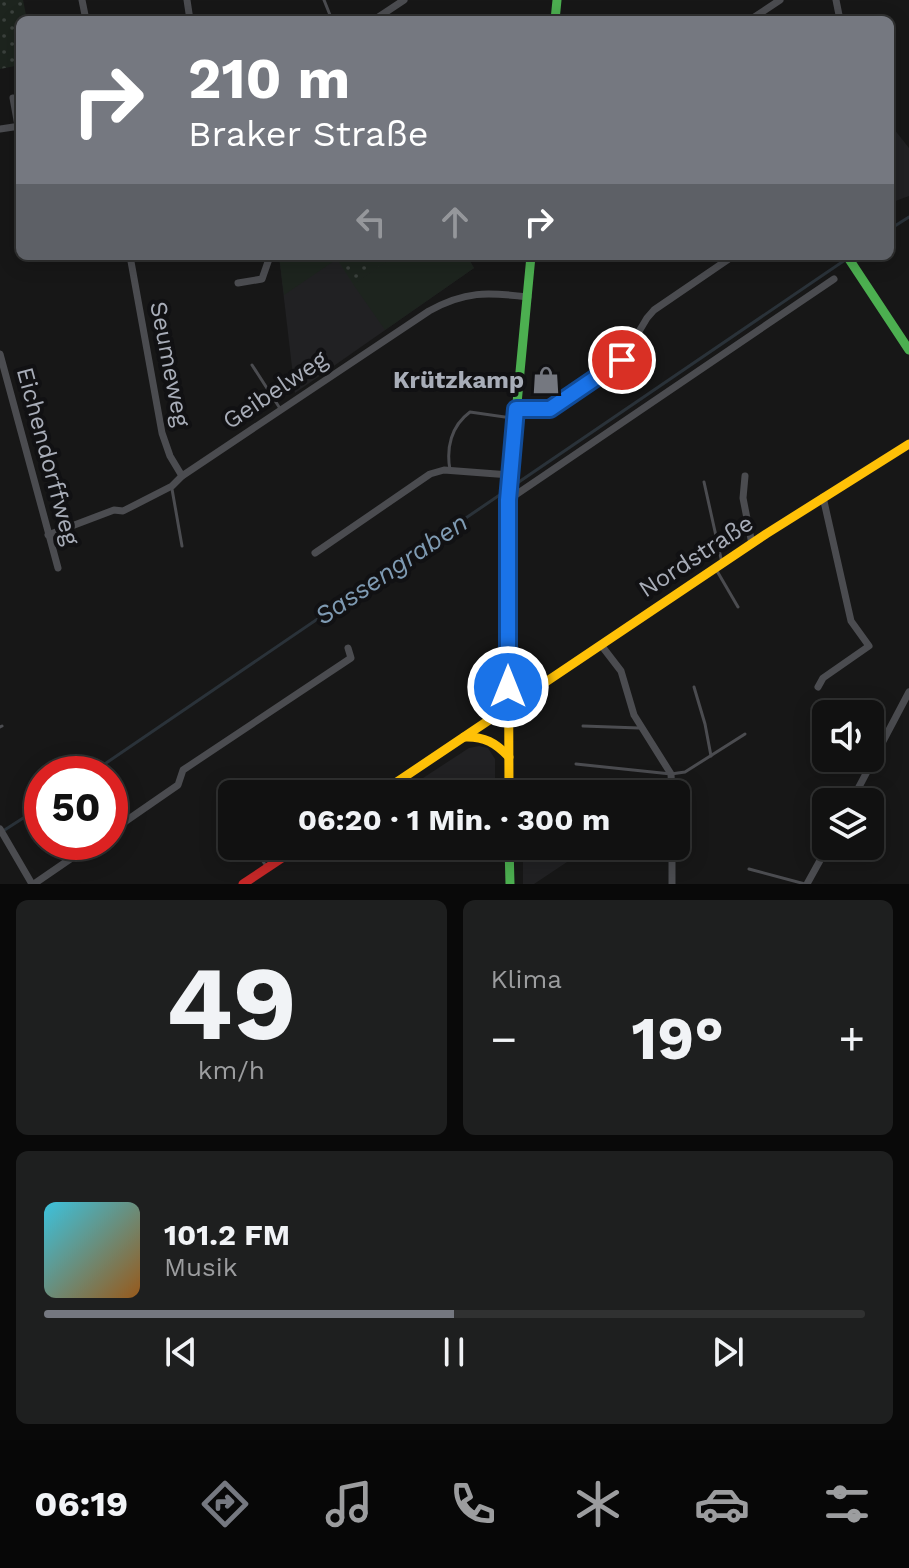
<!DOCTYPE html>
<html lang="de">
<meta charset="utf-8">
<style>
body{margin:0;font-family:"Work Sans",sans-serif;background:#1e1f1f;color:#f1f3f6;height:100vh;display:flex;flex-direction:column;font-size:30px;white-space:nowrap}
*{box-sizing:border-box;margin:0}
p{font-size:26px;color:#9c9d9f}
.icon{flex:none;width:44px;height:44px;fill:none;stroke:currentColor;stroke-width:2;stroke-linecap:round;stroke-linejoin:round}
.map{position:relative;height:884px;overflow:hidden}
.details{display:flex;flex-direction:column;gap:16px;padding:16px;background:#090909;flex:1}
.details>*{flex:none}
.guide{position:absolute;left:16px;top:16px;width:878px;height:244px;border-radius:12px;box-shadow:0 4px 20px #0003,0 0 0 2px #303131;background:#757880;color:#fff;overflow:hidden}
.buttons{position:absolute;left:812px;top:700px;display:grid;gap:16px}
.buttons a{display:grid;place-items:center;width:72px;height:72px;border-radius:12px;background:#111;box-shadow:0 4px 20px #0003,0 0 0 2px #303131;font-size:40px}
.speed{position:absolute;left:24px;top:756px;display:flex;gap:16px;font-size:40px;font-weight:700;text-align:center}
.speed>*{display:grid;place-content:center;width:104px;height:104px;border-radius:50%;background:#111;box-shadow:0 4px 20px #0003,0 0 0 2px #303131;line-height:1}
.speed .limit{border:12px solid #d22;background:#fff;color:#111}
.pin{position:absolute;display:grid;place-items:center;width:68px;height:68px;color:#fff;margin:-34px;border:4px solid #fff;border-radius:50%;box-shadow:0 2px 8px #0007}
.me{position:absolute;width:88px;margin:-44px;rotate:0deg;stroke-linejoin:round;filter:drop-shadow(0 0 6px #0008)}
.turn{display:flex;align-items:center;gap:28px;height:168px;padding:0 40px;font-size:36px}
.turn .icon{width:104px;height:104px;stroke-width:2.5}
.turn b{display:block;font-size:56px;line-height:68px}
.lanes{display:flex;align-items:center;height:76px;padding:0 40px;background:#0003;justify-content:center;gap:40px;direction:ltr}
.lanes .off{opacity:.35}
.big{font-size:60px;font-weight:700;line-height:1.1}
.details .card{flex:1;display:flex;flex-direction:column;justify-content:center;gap:12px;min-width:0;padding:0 28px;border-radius:12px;background:#1e1f1f}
.details .dial{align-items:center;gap:0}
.dial b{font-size:104px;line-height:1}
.song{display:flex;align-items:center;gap:24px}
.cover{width:96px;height:96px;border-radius:12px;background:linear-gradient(135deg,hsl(190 70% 55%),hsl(30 70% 35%))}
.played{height:8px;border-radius:4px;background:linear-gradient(90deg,#757880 50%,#303131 50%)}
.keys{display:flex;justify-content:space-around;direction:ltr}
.heat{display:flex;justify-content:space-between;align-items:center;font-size:44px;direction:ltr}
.details .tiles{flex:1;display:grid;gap:16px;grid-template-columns:1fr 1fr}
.card:last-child{grid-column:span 2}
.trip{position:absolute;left:218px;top:780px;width:472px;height:80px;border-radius:12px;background:#111;box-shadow:0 4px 20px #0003,0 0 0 2px #303131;font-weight:700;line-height:80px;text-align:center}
.tabs{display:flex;height:128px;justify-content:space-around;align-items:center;background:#070707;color:#9c9d9f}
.tabs .icon{width:56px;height:56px}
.tabs .active{color:#757880}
.tabs b{font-size:36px;color:#f1f3f6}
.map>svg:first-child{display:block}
.built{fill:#212123}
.grass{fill:#1d241e}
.park{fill:url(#park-dots)}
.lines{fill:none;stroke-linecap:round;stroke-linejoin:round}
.stream{stroke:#2a3239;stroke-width:3}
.lane{stroke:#4b4c50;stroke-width:3}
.street{stroke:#4b4c50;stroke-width:7}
.fast{stroke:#4caf50;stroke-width:9}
.slow{stroke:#ffc107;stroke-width:9}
.jam{stroke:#c62828;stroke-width:9}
.route-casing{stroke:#114b97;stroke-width:20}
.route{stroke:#1a73e8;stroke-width:14}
.labels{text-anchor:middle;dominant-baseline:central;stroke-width:8;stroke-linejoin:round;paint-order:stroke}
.street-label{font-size:24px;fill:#a8adb8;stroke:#111113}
.poi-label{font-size:24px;font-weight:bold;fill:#a8adb8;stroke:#111113;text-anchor:end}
.water-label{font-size:26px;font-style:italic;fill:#7f9bb3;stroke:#111113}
</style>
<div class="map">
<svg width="909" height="884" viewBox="0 0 909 884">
<defs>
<pattern id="park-dots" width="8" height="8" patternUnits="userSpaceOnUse" patternTransform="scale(2)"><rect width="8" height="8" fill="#1d241e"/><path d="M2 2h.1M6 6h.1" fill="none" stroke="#3b413d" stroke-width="1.8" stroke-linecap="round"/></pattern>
</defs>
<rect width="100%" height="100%" fill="#171717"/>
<g class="built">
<polygon points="890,124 909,148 909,196 890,203"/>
<polygon points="279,256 467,256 474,268 295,393"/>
<polygon points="479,746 488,748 495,759 495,794 434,794 423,778 469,748"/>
<polygon points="523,846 572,846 573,858 534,884 523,884"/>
</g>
<g class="grass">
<polygon points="279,256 335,256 337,259 284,295"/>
<polygon points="394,256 467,256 474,268 385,330 353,284"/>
</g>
<g class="park">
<polygon points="0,0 23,0 27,20 20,20 20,65 0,69"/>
<polygon points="335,256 394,256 353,284"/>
</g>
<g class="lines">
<g class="stream">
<polyline points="890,229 909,217"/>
<polyline points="510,488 848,258"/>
<polyline points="90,774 504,492"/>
<polyline points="3,831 42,806"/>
</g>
<g class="lane">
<polyline points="324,0 332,20"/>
<polyline points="252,365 281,410"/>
<path d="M450,470C446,448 451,426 470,412L512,418"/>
<polyline points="704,482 722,563"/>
<polyline points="172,489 182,546"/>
<polyline points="717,571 738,607"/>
<polyline points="694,687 705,724 711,756"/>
<polyline points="583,726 639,728"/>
<polyline points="0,727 2,726"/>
<polyline points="576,764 671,774 685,772 745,734"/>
<polyline points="253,846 266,866"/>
<polyline points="586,857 670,854"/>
<polyline points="749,869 805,884"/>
</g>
<g class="street">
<polyline points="82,0 86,20"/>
<polyline points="187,0 190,20"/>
<polyline points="836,0 840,20"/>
<polyline points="374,20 404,0"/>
<polyline points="750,20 780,0"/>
<polyline points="13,98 18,126"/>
<polyline points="0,129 20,126"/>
<polyline points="130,256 162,433 170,456 182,476"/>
<polyline points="238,283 262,279 270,256"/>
<polyline points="0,354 58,568"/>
<polyline points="516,409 550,409 622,360 647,318 654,310 733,256"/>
<polyline points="745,476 743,498 752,544"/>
<polyline points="508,500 834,279"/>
<path d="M48,535L114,510L123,511L172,486L182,476L429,311C465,291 487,292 528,297"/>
<polyline points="315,553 430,474 444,470 510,475"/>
<polyline points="601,645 621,671 634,715 671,774 672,794"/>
<polyline points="818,687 823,678 869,646 851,621 823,497"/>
<polyline points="851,802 909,692"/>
<polyline points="0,829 32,884"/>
<polyline points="110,832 178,785 183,770 351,658 348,648"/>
<polyline points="672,846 672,884"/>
<polyline points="34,884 95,842"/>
<polyline points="807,884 828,846"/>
</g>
<g class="fast">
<polyline points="555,20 557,0"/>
<polyline points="847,256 909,350"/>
<polyline points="512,456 531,256"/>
<polyline points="509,846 510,884"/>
</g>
<g class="slow">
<polyline points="508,666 522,679 542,685"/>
<path d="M464,737C484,736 496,743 509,757"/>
<polyline points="379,794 766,534 909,444"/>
<polyline points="509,794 508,494 512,456"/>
</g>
<polyline class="jam" points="243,884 300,846"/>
</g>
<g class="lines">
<defs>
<polyline id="route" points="508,687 508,500 516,409 550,409 622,360"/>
</defs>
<use href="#route" class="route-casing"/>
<use href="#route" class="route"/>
</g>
<defs>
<symbol id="shop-bare" viewBox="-9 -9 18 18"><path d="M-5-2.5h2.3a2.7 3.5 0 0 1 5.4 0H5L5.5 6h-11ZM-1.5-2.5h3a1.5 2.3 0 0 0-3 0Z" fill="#757880" stroke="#111113" stroke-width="2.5" paint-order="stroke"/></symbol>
</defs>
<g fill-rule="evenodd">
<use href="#shop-bare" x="526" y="360" width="40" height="40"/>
</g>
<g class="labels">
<g class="street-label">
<text transform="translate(170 364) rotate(79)">Seumeweg</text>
<text transform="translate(275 390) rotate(-34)">Geibelweg</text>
<text transform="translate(48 456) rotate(75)">Eichendorffweg</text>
<text transform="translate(696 556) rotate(-33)">Nordstraße</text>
</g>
<g class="poi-label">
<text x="524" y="380">Krützkamp</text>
</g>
<g class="water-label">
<text transform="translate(391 569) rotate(-34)">Sassengraben</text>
</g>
</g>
</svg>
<div class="buttons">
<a><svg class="icon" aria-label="sound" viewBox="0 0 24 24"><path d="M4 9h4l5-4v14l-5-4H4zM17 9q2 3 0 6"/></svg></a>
<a><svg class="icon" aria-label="layers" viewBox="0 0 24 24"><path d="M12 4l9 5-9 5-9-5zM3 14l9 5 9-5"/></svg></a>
</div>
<div class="speed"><div class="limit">50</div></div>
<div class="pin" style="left:622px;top:360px;background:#d93025"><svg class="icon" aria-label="arrive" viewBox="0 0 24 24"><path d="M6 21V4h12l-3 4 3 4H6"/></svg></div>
<svg class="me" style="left:508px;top:687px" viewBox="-20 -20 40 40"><circle r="17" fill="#1a73e8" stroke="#fff" stroke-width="3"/><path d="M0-11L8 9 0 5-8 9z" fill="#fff"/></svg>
<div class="trip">06:20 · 1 Min. · 300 m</div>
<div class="guide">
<div class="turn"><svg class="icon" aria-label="right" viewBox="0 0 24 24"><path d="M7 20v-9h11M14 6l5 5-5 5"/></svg><div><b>210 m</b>Braker Straße</div></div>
<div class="lanes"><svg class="icon off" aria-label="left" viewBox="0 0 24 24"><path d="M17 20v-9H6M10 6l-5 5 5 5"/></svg><svg class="icon off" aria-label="ahead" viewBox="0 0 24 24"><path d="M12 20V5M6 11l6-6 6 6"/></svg><svg class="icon" aria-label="right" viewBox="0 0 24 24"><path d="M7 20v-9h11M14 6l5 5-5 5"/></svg></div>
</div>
</div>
<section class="details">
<div class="tiles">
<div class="card dial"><b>49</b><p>km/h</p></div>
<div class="card"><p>Klima</p>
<div class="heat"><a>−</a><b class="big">19°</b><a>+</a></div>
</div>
<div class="card">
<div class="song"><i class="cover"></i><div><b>101.2 FM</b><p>Musik</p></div></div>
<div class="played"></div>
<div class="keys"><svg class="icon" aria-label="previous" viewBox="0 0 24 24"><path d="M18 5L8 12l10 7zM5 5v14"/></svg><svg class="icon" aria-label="pause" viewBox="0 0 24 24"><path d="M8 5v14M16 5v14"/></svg><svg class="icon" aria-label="next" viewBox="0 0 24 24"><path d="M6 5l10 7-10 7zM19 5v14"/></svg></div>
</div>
</div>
</section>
<nav class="tabs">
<b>06:19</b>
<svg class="icon active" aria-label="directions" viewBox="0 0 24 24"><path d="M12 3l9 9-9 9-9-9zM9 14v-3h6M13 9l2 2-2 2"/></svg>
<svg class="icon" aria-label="music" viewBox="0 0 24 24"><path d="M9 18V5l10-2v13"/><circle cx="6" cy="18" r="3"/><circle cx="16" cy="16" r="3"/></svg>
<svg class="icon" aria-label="phone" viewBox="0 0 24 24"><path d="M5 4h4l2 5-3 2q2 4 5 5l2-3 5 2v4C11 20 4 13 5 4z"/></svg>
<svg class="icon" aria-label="climate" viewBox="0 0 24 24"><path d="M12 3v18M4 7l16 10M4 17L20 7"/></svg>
<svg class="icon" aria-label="car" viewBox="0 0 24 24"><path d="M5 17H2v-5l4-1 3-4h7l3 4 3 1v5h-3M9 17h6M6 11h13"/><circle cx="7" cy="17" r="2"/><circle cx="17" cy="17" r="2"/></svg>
<svg class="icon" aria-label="filters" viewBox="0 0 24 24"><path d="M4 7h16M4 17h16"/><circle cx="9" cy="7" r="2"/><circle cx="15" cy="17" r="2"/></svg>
</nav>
